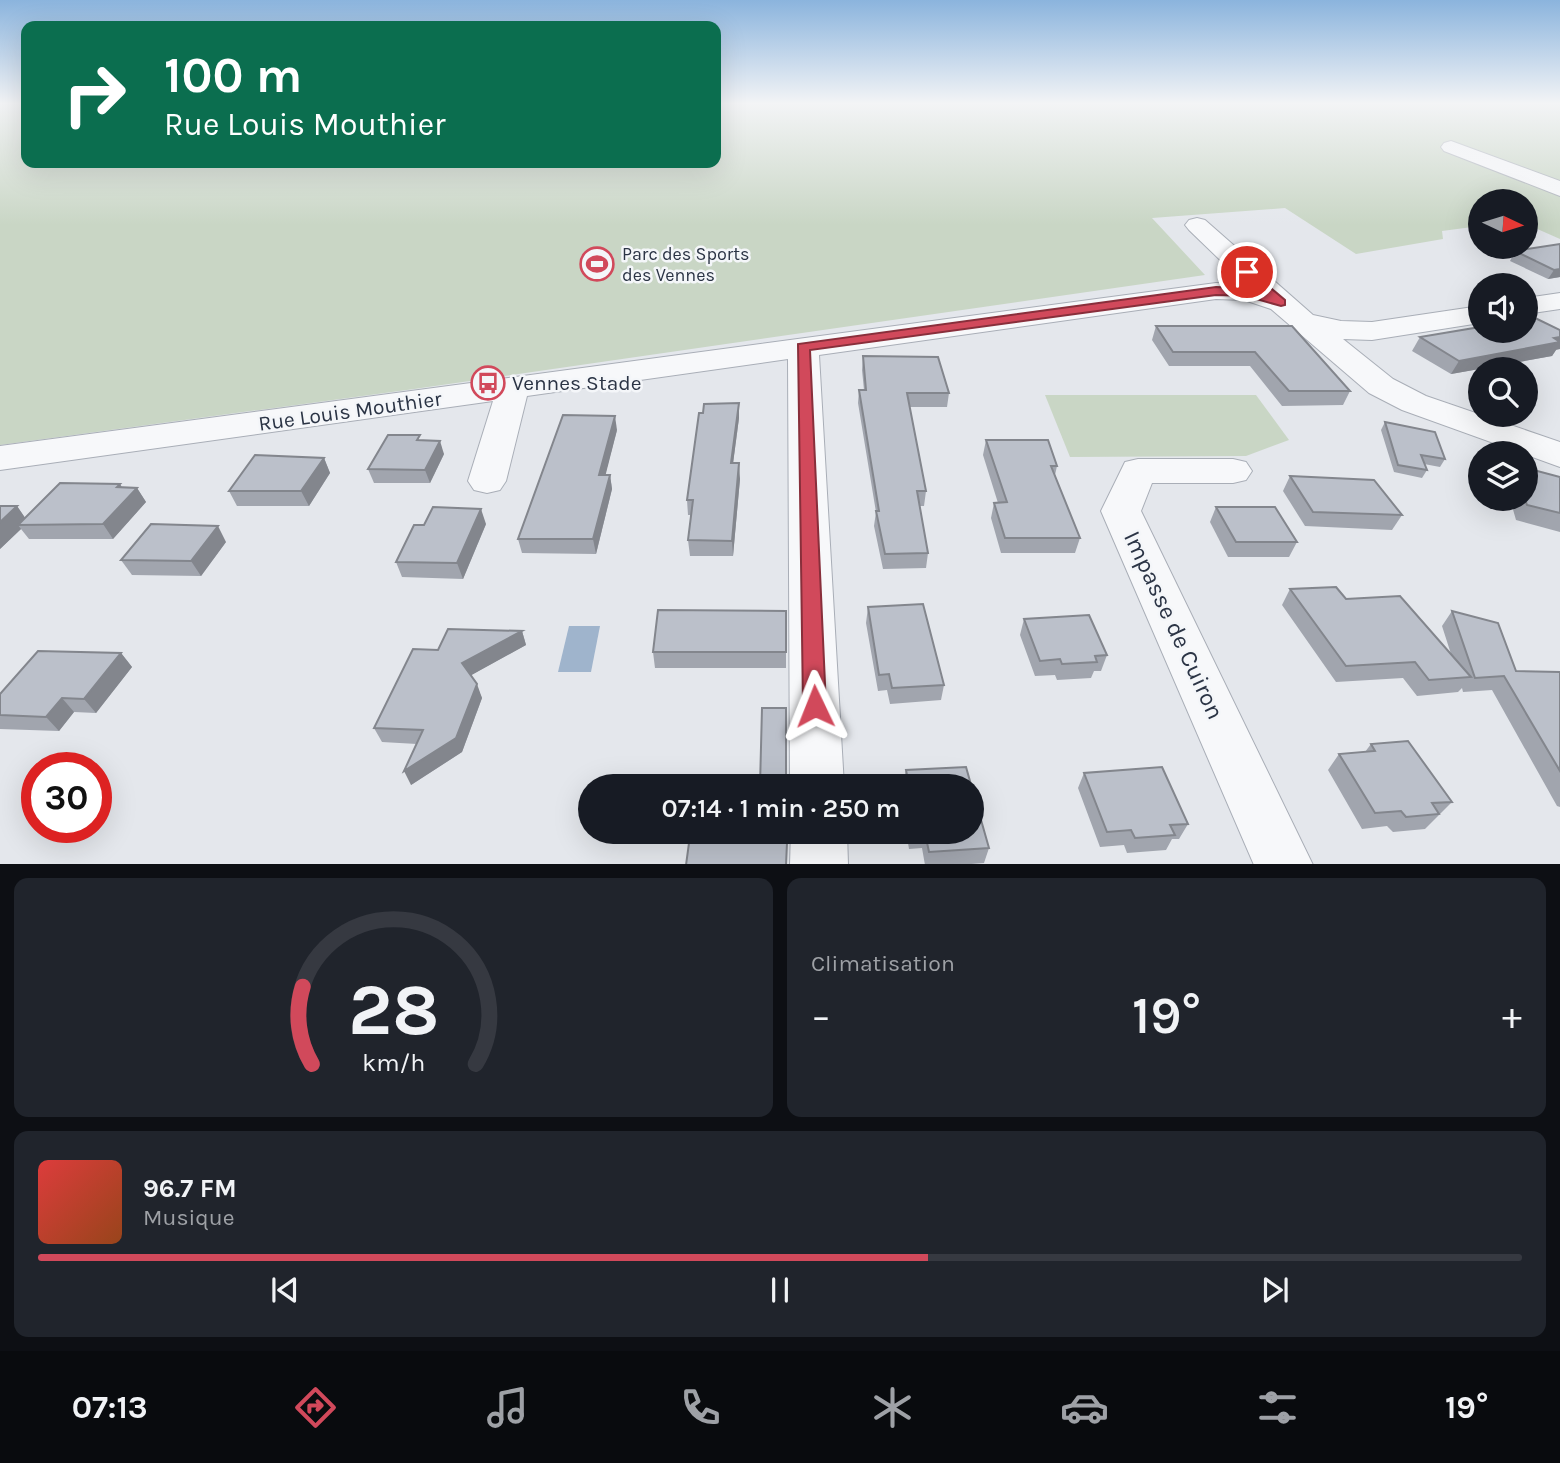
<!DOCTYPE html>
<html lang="fr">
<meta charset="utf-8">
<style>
body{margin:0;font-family:Karla,sans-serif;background:#20242c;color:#f1f3f6;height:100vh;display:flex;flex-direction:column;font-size:26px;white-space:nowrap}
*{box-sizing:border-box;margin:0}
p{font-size:23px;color:#9ea1a6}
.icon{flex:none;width:38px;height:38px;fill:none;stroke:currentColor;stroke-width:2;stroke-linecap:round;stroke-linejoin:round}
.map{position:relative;height:864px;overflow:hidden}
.details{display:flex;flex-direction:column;gap:14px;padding:14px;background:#0d0f14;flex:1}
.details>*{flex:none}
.top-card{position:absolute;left:21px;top:21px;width:700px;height:147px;border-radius:14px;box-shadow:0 7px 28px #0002;background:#0b6e4f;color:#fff;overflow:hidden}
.needle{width:46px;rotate:94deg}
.controls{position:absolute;left:1468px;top:189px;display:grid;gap:14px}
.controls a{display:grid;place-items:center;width:70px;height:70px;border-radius:50%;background:#171b24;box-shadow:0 7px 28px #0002;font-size:35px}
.speed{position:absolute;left:21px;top:752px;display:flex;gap:14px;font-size:35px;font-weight:700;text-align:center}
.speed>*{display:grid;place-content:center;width:91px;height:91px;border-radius:50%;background:#171b24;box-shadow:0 7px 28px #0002;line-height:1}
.speed .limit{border:10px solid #d22;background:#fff;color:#111}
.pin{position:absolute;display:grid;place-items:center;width:60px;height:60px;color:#fff;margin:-30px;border:4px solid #fff;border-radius:50%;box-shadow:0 2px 7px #0007}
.me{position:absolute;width:77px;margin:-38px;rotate:358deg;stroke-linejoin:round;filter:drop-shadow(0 0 5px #0008)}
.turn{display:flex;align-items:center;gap:24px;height:147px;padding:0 28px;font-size:32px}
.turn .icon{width:91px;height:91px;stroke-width:2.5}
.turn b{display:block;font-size:49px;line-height:60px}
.big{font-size:52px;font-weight:600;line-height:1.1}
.details .widget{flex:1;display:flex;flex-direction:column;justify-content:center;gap:10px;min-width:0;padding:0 24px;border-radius:14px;background:#20242c}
.details .dial{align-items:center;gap:0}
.dial svg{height:182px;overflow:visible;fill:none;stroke:#363941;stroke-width:7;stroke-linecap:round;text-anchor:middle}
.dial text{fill:#f1f3f6;stroke:none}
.song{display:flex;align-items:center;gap:21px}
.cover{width:84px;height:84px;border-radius:10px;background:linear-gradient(135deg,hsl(0 70% 55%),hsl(20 70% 35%))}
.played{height:7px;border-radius:4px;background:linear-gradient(90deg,#d1495b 60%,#363941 60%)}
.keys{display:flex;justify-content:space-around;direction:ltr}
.heat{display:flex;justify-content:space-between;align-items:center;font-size:38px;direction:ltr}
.details .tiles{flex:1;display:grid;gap:14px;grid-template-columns:1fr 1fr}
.widget:last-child{grid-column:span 2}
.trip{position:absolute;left:578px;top:774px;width:406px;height:70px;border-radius:35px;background:#171b24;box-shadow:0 7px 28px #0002;font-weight:600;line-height:70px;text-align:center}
.menu{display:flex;height:112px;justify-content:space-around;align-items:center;background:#090b0e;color:#9ea1a6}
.menu .icon{width:49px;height:49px}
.menu .on{color:#d1495b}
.menu b{font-size:32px;color:#f1f3f6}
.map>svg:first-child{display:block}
.green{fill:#c9d6c5}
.water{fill:#9fb4cc}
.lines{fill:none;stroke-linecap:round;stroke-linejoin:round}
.minor-casing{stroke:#a9aeb7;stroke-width:2}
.minor{fill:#f7f8fa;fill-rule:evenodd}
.wall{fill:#a1a5ae}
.shaded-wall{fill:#83868d}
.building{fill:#bbc0ca;stroke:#83868d;stroke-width:2}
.route{fill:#d1495b;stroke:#882f3b;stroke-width:2}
.labels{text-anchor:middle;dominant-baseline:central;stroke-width:5;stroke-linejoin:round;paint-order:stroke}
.far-poi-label{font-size:18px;fill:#2b3445;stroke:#f4f6f9;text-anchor:start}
.poi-label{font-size:21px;fill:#2b3445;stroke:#f4f6f9;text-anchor:start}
.street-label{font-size:21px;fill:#2b3445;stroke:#f4f6f9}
.near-street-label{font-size:24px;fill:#2b3445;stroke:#f4f6f9}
</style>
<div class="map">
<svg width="1560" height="865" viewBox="0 0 1560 865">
<rect width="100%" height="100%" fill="#e4e7ec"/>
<g class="green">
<polygon points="0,104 26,104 26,163 716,163 716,104 1560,104 1560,239 1526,224 1526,201 1480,201 1480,226 1442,231 1443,239 1356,254 1285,208 1152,218 1205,275 414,389 0,445"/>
<polygon points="1045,395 1256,395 1289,440 1246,456 1070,457"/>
</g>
<polygon class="water" points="569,626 600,626 591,672 558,672"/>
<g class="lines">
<defs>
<g id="minor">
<polygon points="1451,141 1560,181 1560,196 1444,151 1441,147 1444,143"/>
<polygon points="1197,218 1205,220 1313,315 1341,321 1372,322 1480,306 1480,323 1372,340 1343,339 1393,379 1426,396 1560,442 1560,467 1402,410 1369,393 1271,309 1244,300 1216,299 819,355 844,786 790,786 788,359 527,396 506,481 500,490 487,493 474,490 468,481 493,401 0,470 0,446 1216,283 1245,284 1189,230 1185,225 1189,220"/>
<polygon points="1560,293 1560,309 1526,314 1526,298"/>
<polygon points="1138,459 1233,459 1246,462 1252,471 1246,480 1233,483 1152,483 1141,511 1313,865 1254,865 1101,511 1125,462"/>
<polygon points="791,831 847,831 848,865 790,865"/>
</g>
</defs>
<use href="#minor" class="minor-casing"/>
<use href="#minor" class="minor"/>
</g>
<g class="wall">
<polygon points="1560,244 1560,277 1548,279 1510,261 1515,251"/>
<polygon points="1156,326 1254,327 1350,391 1343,405 1282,406 1250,366 1169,366 1152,340"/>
<polygon points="1420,337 1556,350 1552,356 1451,374 1412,351"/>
<polygon points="863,356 949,393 947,407 910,407 926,491 924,506 920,506 928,553 926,568 883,569 874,526 876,512 858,403 859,390 864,390 862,370"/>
<polygon points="739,403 739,418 733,463 740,479 733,556 690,556 688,540 691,515 688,515 687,500 703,413"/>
<polygon points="1385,422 1445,459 1440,467 1424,464 1427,470 1422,478 1394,472 1381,430"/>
<polygon points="617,430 605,475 610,475 612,489 596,554 522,553 518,539"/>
<polygon points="422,440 444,454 430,483 374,483 368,469"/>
<polygon points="986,440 1057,466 1055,475 1080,538 1075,553 1001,553 991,518 994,503 998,503 983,455"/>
<polygon points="324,458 330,473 309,506 237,506 229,491"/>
<polygon points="1290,476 1402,515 1392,530 1305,526 1283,491"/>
<polygon points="1560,477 1560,532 1516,520 1510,499 1526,499"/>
<polygon points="122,488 137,488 146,502 113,539 29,539 21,529 0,549 17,506 25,518"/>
<polygon points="1216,507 1297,542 1289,557 1228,557 1210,522"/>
<polygon points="486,524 463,579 402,577 396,562"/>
<polygon points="226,542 201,576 132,575 121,560"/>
<polygon points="1290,589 1346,599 1451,654 1442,626 1452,611 1516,671 1560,672 1560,807 1557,806 1492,690 1463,692 1462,688 1458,692 1417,696 1403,678 1336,682 1282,605"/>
<polygon points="868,607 944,685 941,700 890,704 887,690 878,691 866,623"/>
<polygon points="786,611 786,668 655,668 653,652"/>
<polygon points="1024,619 1107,655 1101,671 1094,671 1091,678 1057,680 1055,675 1035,676 1020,635"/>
<polygon points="522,631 526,645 471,675 482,698 462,752 411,785 417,744 382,742 374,728 438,650"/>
<polygon points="121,653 132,667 96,713 74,712 59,731 0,729 0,694"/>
<polygon points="1371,744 1452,802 1425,829 1393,832 1387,826 1362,829 1328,770 1339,754 1365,752"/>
<polygon points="966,767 989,848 984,863 959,865 925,865 922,848 909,849 906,831 971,831 971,786 903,786 906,770"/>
<polygon points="1084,773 1188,824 1179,839 1172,839 1166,850 1127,853 1124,845 1100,847 1078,788"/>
</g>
<g class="shaded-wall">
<polygon points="1560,269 1560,277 1548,279 1554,270"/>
<polygon points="1560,337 1560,349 1556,350 1552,356 1451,374 1459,361"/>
<polygon points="739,403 739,418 731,479 731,463"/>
<polygon points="615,416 617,430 602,489 599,475"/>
<polygon points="440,441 444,454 430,483 425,470"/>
<polygon points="324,458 330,473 309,506 301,491"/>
<polygon points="739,463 740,479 733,556 732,541"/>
<polygon points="610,475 612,489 596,554 593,539"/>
<polygon points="120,484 128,497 137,488 146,502 113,539 103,524 117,487"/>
<polygon points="17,506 28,522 18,525 21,529 0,549 0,522"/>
<polygon points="481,509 486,524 463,579 457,563"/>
<polygon points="218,526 226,542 201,576 191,561"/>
<polygon points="522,631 526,645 468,677 462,663"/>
<polygon points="121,653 132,667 96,713 84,699"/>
<polygon points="477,684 482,698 462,752 411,785 404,771"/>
<polygon points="62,698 74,712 59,731 46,717"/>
</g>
<g class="building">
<polygon points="1560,244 1560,269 1554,270 1515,251"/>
<polygon points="1531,316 1560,330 1560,337 1554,338 1560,342 1459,361 1420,337 1480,327 1480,331 1526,331 1526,317"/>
<polygon points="1156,326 1292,326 1350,391 1289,391 1255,352 1173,352"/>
<polygon points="863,356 938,357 949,393 907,393 926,491 917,491 928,553 885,554 876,511 879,511 859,390 866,390"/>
<polygon points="739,403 731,463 739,463 732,541 688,540 693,500 687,500 699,413 703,413 704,404"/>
<polygon points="563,415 615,416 599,475 610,475 593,539 518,539"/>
<polygon points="1385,422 1435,432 1445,459 1421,455 1427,470 1398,465"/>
<polygon points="388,435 420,435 417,440 440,441 425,470 368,469"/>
<polygon points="986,440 1048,440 1057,466 1051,466 1080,538 1005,538 994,503 1007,502"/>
<polygon points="255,455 324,458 301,491 229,491"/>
<polygon points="1526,468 1560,477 1560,513 1527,505 1525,499"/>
<polygon points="1290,476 1374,480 1402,515 1313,512"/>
<polygon points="60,483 120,484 117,487 137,488 103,524 18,525"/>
<polygon points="0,506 17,506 0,522"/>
<polygon points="433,507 481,509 457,563 396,562 414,525 424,525"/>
<polygon points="1216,507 1275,507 1297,542 1236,542"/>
<polygon points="151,524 218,526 191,561 121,560"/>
<polygon points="1336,587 1346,599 1400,596 1471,677 1429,680 1415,662 1346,666 1290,589"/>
<polygon points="923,604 944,685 892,688 889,674 879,675 868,607"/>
<polygon points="658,610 786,611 786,652 653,652"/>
<polygon points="1452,611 1498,623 1516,671 1560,672 1560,771 1504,676 1475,678"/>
<polygon points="1089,615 1107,655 1095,656 1097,662 1062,664 1060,659 1040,661 1024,619"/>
<polygon points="448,629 522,631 462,663 477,684 456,738 404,771 423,730 374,728 413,649 438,650"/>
<polygon points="38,651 121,653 84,699 62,698 46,717 0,715 0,694"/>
<polygon points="762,708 786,708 786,786 760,786"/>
<polygon points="1408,741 1452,802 1432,803 1439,814 1406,817 1401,811 1375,813 1339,754 1375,751 1371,744"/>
<polygon points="966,767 989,848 929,852 925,833 912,834 911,831 971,831 971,786 909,786 906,770"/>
<polygon points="1162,767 1188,824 1170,825 1175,835 1135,838 1131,830 1107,832 1084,773"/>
<polygon points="689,843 787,843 786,865 686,865"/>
</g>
<linearGradient id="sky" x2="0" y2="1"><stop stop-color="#8bb4dd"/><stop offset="0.46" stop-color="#f3f4f6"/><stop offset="1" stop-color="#f3f4f6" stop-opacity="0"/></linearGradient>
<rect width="1560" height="225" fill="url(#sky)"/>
<polygon class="route" points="1247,268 1285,300 1285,305 1281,306 1246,296 1216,295 810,350 826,706 823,713 815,716 807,713 803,706 798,344 1216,287 1247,288 1263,293 1241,272"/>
<defs>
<symbol id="stadium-ring" viewBox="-11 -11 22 22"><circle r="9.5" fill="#f4f6f9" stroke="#d1495b" stroke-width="1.5"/><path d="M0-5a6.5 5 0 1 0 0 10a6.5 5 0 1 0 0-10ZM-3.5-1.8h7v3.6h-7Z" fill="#d1495b"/></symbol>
<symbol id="bus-ring" viewBox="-11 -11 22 22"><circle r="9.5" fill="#f4f6f9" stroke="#d1495b" stroke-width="1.5"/><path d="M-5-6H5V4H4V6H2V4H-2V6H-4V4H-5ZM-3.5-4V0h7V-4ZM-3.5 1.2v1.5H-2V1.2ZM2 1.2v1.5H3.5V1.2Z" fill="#d1495b"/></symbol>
</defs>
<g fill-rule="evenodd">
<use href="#stadium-ring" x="578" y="245" width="38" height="38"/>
<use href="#bus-ring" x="469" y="364" width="38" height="38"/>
</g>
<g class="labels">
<g class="far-poi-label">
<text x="622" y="254">Parc des Sports<tspan x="622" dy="21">des Vennes</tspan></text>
</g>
<g class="poi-label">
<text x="512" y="383">Vennes Stade</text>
</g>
<g class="street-label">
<text transform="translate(350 411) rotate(-8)">Rue Louis Mouthier</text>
</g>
<g class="near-street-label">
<text transform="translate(1174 625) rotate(65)">Impasse de Cuiron</text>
</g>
</g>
</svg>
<div class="controls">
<a><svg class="needle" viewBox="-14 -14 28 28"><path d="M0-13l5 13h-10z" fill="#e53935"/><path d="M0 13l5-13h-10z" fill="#9ea1a6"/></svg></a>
<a><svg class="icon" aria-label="sound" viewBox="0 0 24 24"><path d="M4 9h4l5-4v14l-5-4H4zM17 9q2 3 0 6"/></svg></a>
<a><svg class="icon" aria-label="search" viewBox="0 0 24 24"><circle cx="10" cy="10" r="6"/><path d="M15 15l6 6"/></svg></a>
<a><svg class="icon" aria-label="layers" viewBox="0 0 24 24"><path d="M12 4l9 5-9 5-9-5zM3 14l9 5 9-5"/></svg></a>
</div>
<div class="speed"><div class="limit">30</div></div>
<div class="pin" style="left:1247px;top:272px;background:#d93025"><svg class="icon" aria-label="arrive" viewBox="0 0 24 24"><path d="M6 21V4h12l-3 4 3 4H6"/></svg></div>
<svg class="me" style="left:815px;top:706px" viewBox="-20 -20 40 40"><path d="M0-17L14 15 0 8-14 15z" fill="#d1495b" stroke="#fff" stroke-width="4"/></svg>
<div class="trip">07:14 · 1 min · 250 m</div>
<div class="top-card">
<div class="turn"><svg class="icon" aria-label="right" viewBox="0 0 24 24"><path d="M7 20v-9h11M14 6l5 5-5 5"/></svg><div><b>100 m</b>Rue Louis Mouthier</div></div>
</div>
</div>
<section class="details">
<div class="tiles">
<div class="widget dial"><svg viewBox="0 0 100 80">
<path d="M14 69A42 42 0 1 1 86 69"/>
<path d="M14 69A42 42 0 0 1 10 35" stroke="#d1495b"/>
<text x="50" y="56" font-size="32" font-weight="700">28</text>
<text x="50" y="72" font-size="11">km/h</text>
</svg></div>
<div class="widget"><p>Climatisation</p>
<div class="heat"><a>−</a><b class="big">19°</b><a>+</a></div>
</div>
<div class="widget">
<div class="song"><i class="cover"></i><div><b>96.7 FM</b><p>Musique</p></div></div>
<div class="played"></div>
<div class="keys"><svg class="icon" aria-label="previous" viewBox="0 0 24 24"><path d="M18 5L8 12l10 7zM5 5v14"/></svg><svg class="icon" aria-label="pause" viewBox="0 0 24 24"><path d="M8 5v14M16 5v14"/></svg><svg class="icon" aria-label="next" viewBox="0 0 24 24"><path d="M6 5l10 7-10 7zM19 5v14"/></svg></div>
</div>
</div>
</section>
<nav class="menu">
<b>07:13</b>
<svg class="icon on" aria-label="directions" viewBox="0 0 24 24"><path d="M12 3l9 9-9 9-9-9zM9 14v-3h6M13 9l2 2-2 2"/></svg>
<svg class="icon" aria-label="music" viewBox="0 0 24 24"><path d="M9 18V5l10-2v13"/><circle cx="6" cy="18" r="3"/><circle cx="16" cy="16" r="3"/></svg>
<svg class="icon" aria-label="phone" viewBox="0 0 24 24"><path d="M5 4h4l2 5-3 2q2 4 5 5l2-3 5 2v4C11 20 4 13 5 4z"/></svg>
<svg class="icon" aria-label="climate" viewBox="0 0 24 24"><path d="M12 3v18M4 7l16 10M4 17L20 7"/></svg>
<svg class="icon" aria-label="car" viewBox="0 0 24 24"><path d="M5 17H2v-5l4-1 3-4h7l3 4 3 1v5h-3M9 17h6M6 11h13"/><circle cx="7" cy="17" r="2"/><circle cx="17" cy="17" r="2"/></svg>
<svg class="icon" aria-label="filters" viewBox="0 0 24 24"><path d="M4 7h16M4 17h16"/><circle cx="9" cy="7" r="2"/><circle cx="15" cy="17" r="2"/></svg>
<b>19°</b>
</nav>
